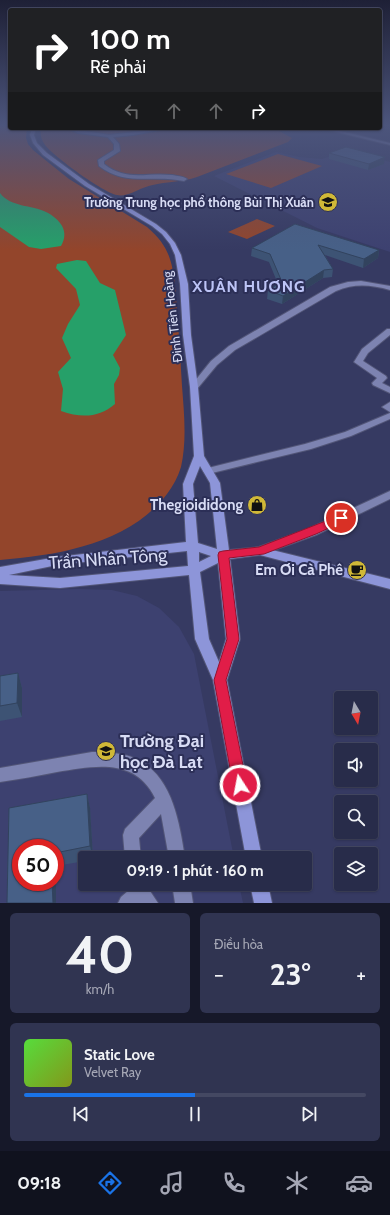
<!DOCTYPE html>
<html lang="vi">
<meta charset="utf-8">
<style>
body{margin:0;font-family:Cabin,sans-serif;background:#303451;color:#f1f3f6;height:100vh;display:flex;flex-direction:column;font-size:15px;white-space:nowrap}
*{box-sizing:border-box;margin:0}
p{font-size:13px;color:#a5a7b5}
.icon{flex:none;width:22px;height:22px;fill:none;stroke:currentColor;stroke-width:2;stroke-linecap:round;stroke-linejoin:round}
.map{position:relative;height:903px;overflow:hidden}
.drawer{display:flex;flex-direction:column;gap:10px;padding:10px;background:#161829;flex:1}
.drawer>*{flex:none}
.hud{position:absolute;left:8px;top:8px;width:374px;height:122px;border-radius:4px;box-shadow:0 1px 3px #0004,0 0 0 1px #444862;background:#202124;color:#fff;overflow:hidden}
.needle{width:26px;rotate:170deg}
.tools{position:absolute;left:334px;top:691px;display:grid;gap:8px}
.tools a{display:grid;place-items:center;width:44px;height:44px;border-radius:4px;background:#282c4a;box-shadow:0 1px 3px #0004,0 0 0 1px #444862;font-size:20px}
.speed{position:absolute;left:12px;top:839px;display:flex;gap:8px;font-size:20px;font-weight:700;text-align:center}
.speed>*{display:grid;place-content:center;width:52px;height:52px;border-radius:50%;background:#282c4a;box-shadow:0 1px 3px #0004,0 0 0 1px #444862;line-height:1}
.speed .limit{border:6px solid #d22;background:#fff;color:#111}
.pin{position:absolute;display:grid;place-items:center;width:34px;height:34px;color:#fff;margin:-17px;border:2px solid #fff;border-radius:50%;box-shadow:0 1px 4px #0007}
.me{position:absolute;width:44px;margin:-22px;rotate:349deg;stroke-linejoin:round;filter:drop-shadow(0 0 3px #0008)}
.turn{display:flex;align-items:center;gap:14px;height:84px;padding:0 16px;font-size:18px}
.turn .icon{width:52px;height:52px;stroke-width:2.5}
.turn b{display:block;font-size:28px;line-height:34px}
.lanes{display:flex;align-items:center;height:38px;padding:0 16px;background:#0003;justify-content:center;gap:20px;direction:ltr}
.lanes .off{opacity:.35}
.big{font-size:30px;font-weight:700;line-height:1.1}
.drawer .widget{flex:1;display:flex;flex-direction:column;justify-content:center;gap:6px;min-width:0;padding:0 14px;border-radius:6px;background:#303451}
.drawer .dial{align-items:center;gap:0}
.dial b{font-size:52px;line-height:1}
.song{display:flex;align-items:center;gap:12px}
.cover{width:48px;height:48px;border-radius:6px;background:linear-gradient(135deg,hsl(110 70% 55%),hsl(70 70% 35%))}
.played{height:4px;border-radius:2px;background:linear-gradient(90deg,#1a73e8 50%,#444862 50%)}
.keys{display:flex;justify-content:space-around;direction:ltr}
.heat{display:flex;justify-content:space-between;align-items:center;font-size:22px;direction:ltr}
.drawer .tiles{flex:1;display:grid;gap:10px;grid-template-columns:1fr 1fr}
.widget:last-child{grid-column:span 2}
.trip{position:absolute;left:78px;top:851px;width:234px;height:40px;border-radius:4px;background:#282c4a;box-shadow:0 1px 3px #0004,0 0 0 1px #444862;font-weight:700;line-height:40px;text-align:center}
.menu{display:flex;height:64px;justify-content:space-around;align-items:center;background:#10121e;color:#a5a7b5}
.menu .icon{width:28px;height:28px}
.menu .selected{color:#1a73e8}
.menu b{font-size:18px;color:#f1f3f6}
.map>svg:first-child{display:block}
.built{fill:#3d4170;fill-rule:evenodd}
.green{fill:#93452b}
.water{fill:#26a069}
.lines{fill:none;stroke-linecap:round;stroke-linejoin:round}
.minor-casing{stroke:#525577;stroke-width:2}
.major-casing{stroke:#525577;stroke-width:2}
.minor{fill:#7d83b1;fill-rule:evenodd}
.major{fill:#8d95d9;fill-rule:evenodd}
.wall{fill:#3d5374;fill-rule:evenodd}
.shaded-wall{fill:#32435e}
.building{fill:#476087;stroke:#32435e}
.route{fill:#e11d48;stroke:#92132f}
.labels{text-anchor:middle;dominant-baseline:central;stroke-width:4;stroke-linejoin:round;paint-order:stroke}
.far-poi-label{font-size:13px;font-weight:bold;fill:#d8dcf5;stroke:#2c2f57;text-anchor:end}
.far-street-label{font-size:13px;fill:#d8dcf5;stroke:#2c2f57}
.poi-label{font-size:15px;font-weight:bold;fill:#d8dcf5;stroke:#2c2f57;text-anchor:end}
.far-district-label{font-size:16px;font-weight:bold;letter-spacing:1px;fill:#bdc4f6;stroke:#2c2f57}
.near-street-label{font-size:18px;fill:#d8dcf5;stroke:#2c2f57}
.near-poi-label{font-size:18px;font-weight:bold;fill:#d8dcf5;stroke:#2c2f57;text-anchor:start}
</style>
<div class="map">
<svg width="390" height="903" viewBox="0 0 390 903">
<rect width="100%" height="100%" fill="#363a62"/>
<g class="built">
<polygon points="348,150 390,162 390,252 317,228 214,176 276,152 299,157 322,159"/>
<path d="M78,589L112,590L137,596L159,608L179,627L194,654L234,858H85V884H239L243,903H0V591ZM21,848H55V882H21Z"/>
</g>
<g class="green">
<path d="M0,124H10V128H27L26,138L28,144L33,150L49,163L69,179L147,227C168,245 172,259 175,286C178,319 180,352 182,386C184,412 187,441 181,467C178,477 173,486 167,494C129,544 59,555 0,560Z"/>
<path d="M41,128H282L279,131L292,138L288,142L197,177C180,183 160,181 143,188C135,191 126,197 117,195C104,193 53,156 45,145C41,139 40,135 41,128Z"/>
<polygon points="278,154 322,166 271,188 226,174"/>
<polygon points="257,219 275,226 247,239 228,232"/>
</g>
<g class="water">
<path d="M0,193C10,207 32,205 46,212C60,219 70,231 61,246L41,249L29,247L0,227Z"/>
<path d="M77,260L86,261L100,283L115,290L126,335L113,355L120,368L119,375L114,384L115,404C99,418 81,418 61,411L63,389L58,372L71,358L62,338L68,324L80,305L76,289L56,268L57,264Z"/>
</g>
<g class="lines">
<defs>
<g id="minor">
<path d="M67,128L109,135L170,128L133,135L113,137L119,144L120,151L104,161V164C127,182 146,172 172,175C177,176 183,176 187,179L184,181C153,174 126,187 99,166L98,160L114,150V144L108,137L78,133Z"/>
<polygon points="320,128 328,128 390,143 390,145"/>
<path d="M361,281L390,286V290C371,285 355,283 336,291L235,350L217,365L197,389L194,390L190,387L211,361L229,346L330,287L348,282Z"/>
<polygon points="387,329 390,329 390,335 368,353 363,361 386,376 387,378 382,383 390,387 390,393 373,385 372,383 377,378 354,362 362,349"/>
<polygon points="390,402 390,412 382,407"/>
<polygon points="390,413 390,419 351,436 311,449 208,474 203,471 208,468 305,444 345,432"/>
<polygon points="390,491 390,499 316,535 260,555 256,554 254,551 256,548 308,529"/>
<path d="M92,752C99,752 107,752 114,753C169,759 178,813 185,858H169L161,814L139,838L141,858H125L123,835L125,829L155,798C135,757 94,766 57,772C38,776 19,779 0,782V768Z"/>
<polygon points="127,884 145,884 145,889 150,891 158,903 118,903 121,897 128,891"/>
<polygon points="172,884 190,884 193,903 175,903"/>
</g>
<g id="major">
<path d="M32,128H36L34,135L37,143L47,153L89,184L156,224L166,232L175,243L181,255L188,284L191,335L198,387L204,456L220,483L229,550L260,547L390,579V589L260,555L230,559L240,639L227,680L262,858H246L213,680L195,639L189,575L60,588L0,584V567L57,557L186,542L183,484L194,456L190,387L183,335L180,284L175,255L170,244L162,234L152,226L85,186L43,155L33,143L30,135ZM200,466L210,483L217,549L198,543L193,484ZM187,551L188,566L60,578L9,575L57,565ZM199,552L211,556L199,562ZM218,563L226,639L219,662L209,639L200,572Z"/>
<polygon points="250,884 268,884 272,903 254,903"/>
</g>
</defs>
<use href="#minor" class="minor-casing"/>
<use href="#major" class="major-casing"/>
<use href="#minor" class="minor"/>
<use href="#major" class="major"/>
</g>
<g class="wall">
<polygon points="329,153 384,164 368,170 329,159"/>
<polygon points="295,224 379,250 378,258 363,268 325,255 333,269 332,277 323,278 282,304 267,299 268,290 278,284 269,262 251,256 252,248"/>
<polygon points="18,673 22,688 22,717 0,721 0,676"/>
<path d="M87,794L90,808L93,858H85V861L56,866V903H7L9,808ZM21,848H55V882H21Z"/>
</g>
<g class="shaded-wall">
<polygon points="140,128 157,128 140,130"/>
<polygon points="385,157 384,164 368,170 369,164"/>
<polygon points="379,250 378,258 363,268 364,259"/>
<polygon points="324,270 323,278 282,304 283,296"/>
<polygon points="18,673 22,688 22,717 17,703"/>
<polygon points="87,794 90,808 93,858 90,846"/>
<polygon points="55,864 56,866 56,903 53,903 52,882 55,882"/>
</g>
<g class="building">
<polygon points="346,147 385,157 369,164 329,153"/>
<polygon points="295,224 379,250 364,259 318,245 333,269 324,270 283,296 268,290 282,282 270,254 252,248"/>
<polygon points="18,673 17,703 0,706 0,676"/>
<polygon points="87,794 90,846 55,853 55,848 21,848 21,882 52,882 53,903 7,903 9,808"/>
</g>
<linearGradient id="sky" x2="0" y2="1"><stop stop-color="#1e2036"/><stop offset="0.5" stop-color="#4c557c"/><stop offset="1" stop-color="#4c557c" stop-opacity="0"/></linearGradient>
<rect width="390" height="250" fill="url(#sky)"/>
<polygon class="route" points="341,515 344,516 346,518 344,521 316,534 264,554 229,558 239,639 226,680 247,785 245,790 240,792 235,790 233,785 214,680 227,639 218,555 219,552 223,551 259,547"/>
<defs>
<symbol id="school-disc" viewBox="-11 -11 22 22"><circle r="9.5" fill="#d0b837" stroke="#2c2f57"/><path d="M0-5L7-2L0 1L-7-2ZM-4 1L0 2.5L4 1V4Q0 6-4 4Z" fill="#111"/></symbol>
<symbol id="shop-disc" viewBox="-11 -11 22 22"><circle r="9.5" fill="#d0b837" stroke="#2c2f57"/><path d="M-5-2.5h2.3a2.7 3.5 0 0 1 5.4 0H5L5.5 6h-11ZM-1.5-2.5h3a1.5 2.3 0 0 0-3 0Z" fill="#111"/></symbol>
<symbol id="cafe-disc" viewBox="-11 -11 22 22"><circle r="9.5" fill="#d0b837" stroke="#2c2f57"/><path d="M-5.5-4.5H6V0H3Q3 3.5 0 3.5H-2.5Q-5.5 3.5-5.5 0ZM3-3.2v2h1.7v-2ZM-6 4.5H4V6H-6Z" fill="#111"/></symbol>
<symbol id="university-disc" viewBox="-11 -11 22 22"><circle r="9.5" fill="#d0b837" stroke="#2c2f57"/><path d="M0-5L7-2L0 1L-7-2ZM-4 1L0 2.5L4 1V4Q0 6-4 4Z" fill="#111"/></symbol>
</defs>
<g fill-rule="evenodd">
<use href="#school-disc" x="317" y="191" width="22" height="22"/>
<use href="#shop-disc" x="246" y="494" width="22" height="22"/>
<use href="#cafe-disc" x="346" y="559" width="22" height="22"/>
<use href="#university-disc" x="95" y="740" width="22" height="22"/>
</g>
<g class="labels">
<g class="far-poi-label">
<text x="314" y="202">Trường Trung học phổ thông Bùi Thị Xuân</text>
</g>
<g class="far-street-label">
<text transform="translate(172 317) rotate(-97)">Đinh Tiên Hoàng</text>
</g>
<g class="poi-label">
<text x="243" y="505">Thegioididong</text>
<text x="343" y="570">Em Ơi Cà Phê</text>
</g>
<g class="far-district-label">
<text x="249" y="286">XUÂN HƯƠNG</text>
</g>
<g class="near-street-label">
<text transform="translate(108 559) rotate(-4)">Trần Nhân Tông</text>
</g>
<g class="near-poi-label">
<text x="120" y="741">Trường Đại<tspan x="120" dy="21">học Đà Lạt</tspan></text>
</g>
</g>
</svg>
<div class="tools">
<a><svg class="needle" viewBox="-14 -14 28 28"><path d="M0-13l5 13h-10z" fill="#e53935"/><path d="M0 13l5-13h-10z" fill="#a5a7b5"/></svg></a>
<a><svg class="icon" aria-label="sound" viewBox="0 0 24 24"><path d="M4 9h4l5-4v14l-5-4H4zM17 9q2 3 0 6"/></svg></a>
<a><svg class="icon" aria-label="search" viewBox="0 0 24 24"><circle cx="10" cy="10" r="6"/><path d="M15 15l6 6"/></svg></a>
<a><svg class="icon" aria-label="layers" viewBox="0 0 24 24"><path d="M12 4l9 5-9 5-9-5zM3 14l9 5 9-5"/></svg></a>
</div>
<div class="speed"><div class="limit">50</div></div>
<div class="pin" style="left:341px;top:518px;background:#d93025"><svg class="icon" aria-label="arrive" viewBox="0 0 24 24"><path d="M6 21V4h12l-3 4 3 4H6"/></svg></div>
<svg class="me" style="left:240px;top:785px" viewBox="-20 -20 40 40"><circle r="17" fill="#e11d48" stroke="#fff" stroke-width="3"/><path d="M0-11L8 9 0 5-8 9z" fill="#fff"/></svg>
<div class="trip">09:19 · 1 phút · 160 m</div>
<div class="hud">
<div class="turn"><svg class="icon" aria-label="right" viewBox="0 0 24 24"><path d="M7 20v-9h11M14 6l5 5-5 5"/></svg><div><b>100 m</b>Rẽ phải</div></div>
<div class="lanes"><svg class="icon off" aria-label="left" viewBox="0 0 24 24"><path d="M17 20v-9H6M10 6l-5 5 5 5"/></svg><svg class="icon off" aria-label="ahead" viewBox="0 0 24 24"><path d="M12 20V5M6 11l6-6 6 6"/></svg><svg class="icon off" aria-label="ahead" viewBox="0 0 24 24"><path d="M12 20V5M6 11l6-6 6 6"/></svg><svg class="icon" aria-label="right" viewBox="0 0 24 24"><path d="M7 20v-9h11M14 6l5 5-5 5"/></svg></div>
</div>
</div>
<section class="drawer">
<div class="tiles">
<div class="widget dial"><b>40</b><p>km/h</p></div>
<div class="widget"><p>Điều hòa</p>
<div class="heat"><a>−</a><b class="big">23°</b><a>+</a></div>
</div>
<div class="widget">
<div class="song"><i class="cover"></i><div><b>Static Love</b><p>Velvet Ray</p></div></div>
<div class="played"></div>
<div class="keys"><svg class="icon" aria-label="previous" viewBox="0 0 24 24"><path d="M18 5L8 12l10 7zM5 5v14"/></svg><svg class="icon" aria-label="pause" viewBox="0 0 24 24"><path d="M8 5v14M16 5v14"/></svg><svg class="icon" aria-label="next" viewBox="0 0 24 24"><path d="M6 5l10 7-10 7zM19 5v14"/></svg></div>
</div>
</div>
</section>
<nav class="menu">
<b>09:18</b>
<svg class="icon selected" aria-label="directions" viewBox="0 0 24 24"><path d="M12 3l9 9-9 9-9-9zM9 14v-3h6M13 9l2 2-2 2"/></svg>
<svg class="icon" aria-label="music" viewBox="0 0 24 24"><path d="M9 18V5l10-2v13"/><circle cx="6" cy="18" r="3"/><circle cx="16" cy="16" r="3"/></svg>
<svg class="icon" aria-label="phone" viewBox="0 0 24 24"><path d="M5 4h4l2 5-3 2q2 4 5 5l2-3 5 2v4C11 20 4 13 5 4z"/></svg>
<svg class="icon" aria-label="climate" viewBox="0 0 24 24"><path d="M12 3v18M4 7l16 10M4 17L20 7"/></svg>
<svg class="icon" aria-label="car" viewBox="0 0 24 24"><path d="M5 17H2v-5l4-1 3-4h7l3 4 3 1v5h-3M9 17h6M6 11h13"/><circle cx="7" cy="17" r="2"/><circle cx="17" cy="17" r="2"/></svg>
</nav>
